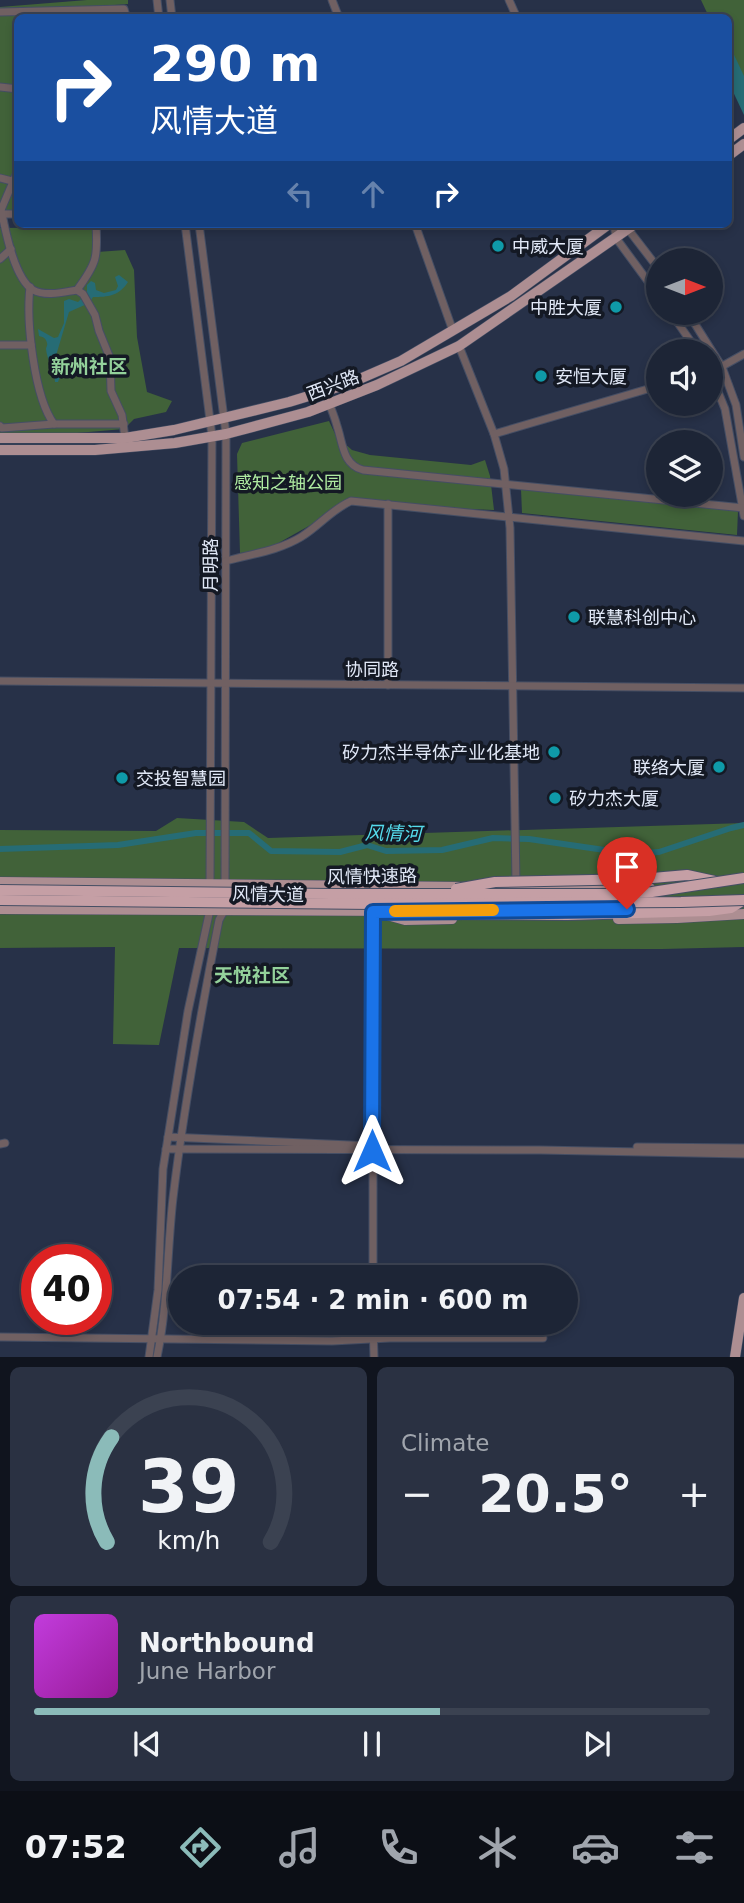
<!DOCTYPE html>
<meta charset="utf-8">
<style>
body{margin:0;font-family:"DejaVu Sans","Noto Sans SC",sans-serif;background:#2a3142;color:#f1f3f6;height:100vh;display:flex;flex-direction:column;font-size:26px;white-space:nowrap}
*{box-sizing:border-box;margin:0}
p{font-size:23px;color:#a0a5ad}
.icon{flex:none;width:38px;height:38px;fill:none;stroke:currentColor;stroke-width:2;stroke-linecap:round;stroke-linejoin:round}
.map{position:relative;height:1357px;overflow:hidden}
.sheet{display:flex;flex-direction:column;gap:10px;padding:10px;background:#10141e;flex:1}
.sheet>*{flex:none}
.top-card{position:absolute;left:14px;top:14px;width:718px;height:214px;border-radius:10px;box-shadow:0 4px 10px #0003,0 0 0 2px #3b4251;background:#1a4fa0;color:#fff;overflow:hidden}
.needle{width:46px;rotate:90deg}
.controls{position:absolute;left:646px;top:248px;display:grid;gap:14px}
.controls a{display:grid;place-items:center;width:77px;height:77px;border-radius:50%;background:#1d2536;box-shadow:0 4px 10px #0003,0 0 0 2px #3b4251;font-size:35px}
.speed{position:absolute;left:21px;top:1244px;display:flex;gap:14px;font-size:35px;font-weight:700;text-align:center}
.speed>*{display:grid;place-content:center;width:91px;height:91px;border-radius:50%;background:#1d2536;box-shadow:0 4px 10px #0003,0 0 0 2px #3b4251;line-height:1}
.speed .limit{border:10px solid #d22;background:#fff;color:#111}
.pin{position:absolute;display:grid;place-items:center;width:60px;height:60px;color:#fff;margin:-72px -30px;border-radius:50% 50% 50% 0;rotate:-45deg;box-shadow:0 0 7px #0007}
.pin .icon{rotate:45deg}
.me{position:absolute;width:77px;margin:-38px;rotate:0deg;stroke-linejoin:round;filter:drop-shadow(0 0 5px #0008)}
.turn{display:flex;align-items:center;gap:24px;height:147px;padding:0 21px;font-size:32px}
.turn .icon{width:91px;height:91px;stroke-width:2.5}
.turn b{display:block;font-size:49px;line-height:60px}
.lanes{display:flex;align-items:center;height:66px;padding:0 21px;background:#0003;justify-content:center;gap:35px;direction:ltr}
.lanes .off{opacity:.35}
.big{font-size:52px;font-weight:600;line-height:1.1}
.sheet .card{flex:1;display:flex;flex-direction:column;justify-content:center;gap:10px;min-width:0;padding:0 24px;border-radius:10px;background:#2a3142}
.sheet .dial{align-items:center;gap:0}
.dial svg{height:182px;overflow:visible;fill:none;stroke:#3b4251;stroke-width:7;stroke-linecap:round;text-anchor:middle}
.dial text{fill:#f1f3f6;stroke:none}
.song{display:flex;align-items:center;gap:21px}
.cover{width:84px;height:84px;border-radius:10px;background:linear-gradient(135deg,hsl(290 70% 55%),hsl(300 70% 35%))}
.played{height:7px;border-radius:4px;background:linear-gradient(90deg,#8bbbb9 60%,#3b4251 60%)}
.keys{display:flex;justify-content:space-around;direction:ltr}
.heat{display:flex;justify-content:space-between;align-items:center;font-size:38px;direction:ltr}
.sheet .tiles{flex:1;display:grid;gap:10px;grid-template-columns:1fr 1fr}
.card:last-child{grid-column:span 2}
.trip{position:absolute;left:168px;top:1265px;width:410px;height:70px;border-radius:35px;background:#1d2536;box-shadow:0 4px 10px #0003,0 0 0 2px #3b4251;font-weight:600;line-height:70px;text-align:center}
.tabs{display:flex;height:112px;justify-content:space-around;align-items:center;background:#0c0f16;color:#a0a5ad}
.tabs .icon{width:49px;height:49px}
.tabs .on{color:#8bbbb9}
.tabs b{font-size:32px;color:#f1f3f6}
.map>svg:first-child{display:block}
.green{fill:#416239}
.water{fill:#266c75}
.lines{fill:none;stroke-linecap:round;stroke-linejoin:round}
.canal{stroke:#266c75;stroke-width:6}
.minor-casing{stroke:#454e64;stroke-width:9}
.major-casing{stroke:#454e64;stroke-width:11}
.highway-casing{stroke:#454e64;stroke-width:12}
.minor{stroke:#706062;stroke-width:7}
.major{stroke:#ad8e92;stroke-width:10}
.highway{stroke:#c59fa5;stroke-width:10}
.highway-bridge-casing{stroke:#454e64;stroke-width:12;stroke-linecap:butt}
.highway-bridge{stroke:#c59fa5;stroke-width:10}
.route-casing{stroke:#114b97;stroke-width:18}
.route{stroke:#1a73e8;stroke-width:12}
.slow{stroke:#f59e0b;stroke-width:12}
.culture-dot{fill:#0f9aa8;stroke:#141924;stroke-width:2.5}
.labels{text-anchor:middle;dominant-baseline:central;stroke-width:7;stroke-linejoin:round;paint-order:stroke}
.poi-label{font-size:18px;fill:#e1e8f7;stroke:#141924;text-anchor:start}
.street-label{font-size:18px;fill:#e1e8f7;stroke:#141924}
.park-label{font-size:18px;fill:#afeba1;stroke:#141924}
.neighbourhood-label{font-size:19px;font-weight:bold;fill:#94d29b;stroke:#141924}
.water-label{font-size:19px;font-style:italic;fill:#55dbeb;stroke:#141924}
</style>
<div class="map">
<svg width="744" height="1357" viewBox="0 0 744 1357">
<rect width="100%" height="100%" fill="#273148"/>
<g class="green">
<polygon points="87,0 128,0 128,4 101,6 102,17 18,18 17,210 0,210 0,7"/>
<polygon points="701,0 744,0 744,91 728,57 728,18 709,17"/>
<polygon points="96,227 97,252 125,250 134,270 137,337 147,392 172,401 166,412 134,419 124,429 77,433 0,435 0,228"/>
<polygon points="329,421 336,436 352,450 370,455 471,465 485,460 490,476 494,510 348,504 266,550 240,553 237,454 242,443"/>
<polygon points="521,489 738,511 737,535 522,513"/>
<polygon points="177,818 244,822 268,838 744,823 744,947 662,949 179,948 159,1045 113,1044 115,947 0,948 0,830 156,831"/>
</g>
<g class="water">
<polygon points="728,42 744,76 744,115 728,81"/>
<path d="M119,275L128,282C119,296 108,297 93,297L89,303L69,312L55,359L61,374L58,382H55C55,370 47,361 46,349C46,347 48,345 47,343C46,338 43,337 39,336L38,329L54,338L58,337L64,323V301L69,299L78,302L87,293V285L91,281L95,283L96,290L104,293L116,290L118,286L115,277Z"/>
</g>
<g class="lines">
<polyline class="canal" points="0,849 118,845 196,833 249,833 271,851 340,852 367,845 386,851 442,850 493,838 529,839 632,854 659,852 731,828 744,825"/>
<defs>
<g id="minor">
<polyline points="157,0 159,18"/>
<polyline points="170,0 172,18"/>
<polyline points="332,0 339,18"/>
<polyline points="509,0 517,18"/>
<polyline points="0,12 124,9 126,16"/>
<polyline points="0,87 18,89"/>
<polyline points="18,116 18,120"/>
<path d="M18,170L1,210L2,214C6,234 15,279 33,290C46,297 64,292 77,290C97,263 98,257 96,224"/>
<polyline points="0,178 12,181"/>
<polyline points="0,214 18,214"/>
<polyline points="185,224 212,436 210,886"/>
<polyline points="199,224 226,434 225,887"/>
<polyline points="415,224 453,331"/>
<polyline points="614,224 616,238 658,295"/>
<polyline points="618,224 628,229 658,268"/>
<polyline points="0,259 11,249"/>
<path d="M30,287C26,321 34,397 54,424H124"/>
<polyline points="77,290 83,294 95,315 99,331 110,358 111,391 122,415 125,438"/>
<polyline points="671,313 698,352"/>
<polyline points="688,313 722,367 736,405 744,457"/>
<polyline points="0,345 31,345"/>
<polyline points="459,346 494,434 504,469 510,528 516,883"/>
<polyline points="710,372 725,409 744,516"/>
<polyline points="710,373 744,354"/>
<path d="M329,403C332,411 335,418 337,426C343,443 342,464 363,470L744,508"/>
<polyline points="0,426 2,428 54,424"/>
<polyline points="494,434 658,386"/>
<polyline points="388,504 388,685"/>
<path d="M226,561C251,554 278,551 301,537C319,526 331,510 351,501L744,541"/>
<polyline points="0,681 744,688"/>
<polyline points="168,1137 373,1146"/>
<polyline points="0,1144 5,1143"/>
<polyline points="637,1147 744,1148"/>
<polyline points="166,1149 540,1150 744,1154"/>
<polyline points="373,1278 373,912"/>
<polyline points="373,1323 374,1357"/>
<polyline points="0,1337 332,1341 390,1338 543,1338"/>
<polyline points="149,1357 158,1290 163,1169 188,1011 211,905"/>
<path d="M157,1357C168,1305 167,1251 173,1198C184,1105 201,1012 219,920L225,909"/>
</g>
<g id="major">
<polyline points="728,140 744,128"/>
<polyline points="728,156 744,144"/>
<polyline points="0,438 125,438 174,430 289,402 348,384 401,361 511,296 609,224"/>
<polyline points="0,450 95,450 175,443 226,434 308,412 377,385 459,346 635,224"/>
<polyline points="0,882 464,887"/>
<polyline points="493,887 650,888"/>
<polyline points="0,909 402,911"/>
<polyline points="387,915 405,920 452,919"/>
<polyline points="618,919 677,918 744,914"/>
<polyline points="735,1357 744,1298"/>
</g>
<g id="highway">
<polyline points="641,879 687,875 719,882"/>
<polyline points="567,915 709,911 731,908 744,900"/>
</g>
</defs>
<use href="#minor" class="minor-casing"/>
<use href="#major" class="major-casing"/>
<use href="#highway" class="highway-casing"/>
<use href="#minor" class="minor"/>
<use href="#major" class="major"/>
<use href="#highway" class="highway"/>
<defs>
<g id="highway-bridge">
<polyline points="456,889 495,882 641,879"/>
<polyline points="0,890 330,894 618,894 652,892 744,878"/>
<polyline points="0,900 373,904 681,902 744,900"/>
<polyline points="396,909 423,914 567,915"/>
</g>
</defs>
<use href="#highway-bridge" class="highway-bridge-casing"/>
<use href="#highway-bridge" class="highway-bridge"/>
</g>
<g class="lines">
<defs>
<polyline id="route" points="372,1151 373,912 627,909"/>
</defs>
<use href="#route" class="route-casing"/>
<use href="#route" class="route"/>
<polyline class="slow" points="395,911 493,910"/>
</g>
<g class="culture-dot">
<circle cx="498" cy="246" r="7"/>
<circle cx="616" cy="307" r="7"/>
<circle cx="541" cy="376" r="7"/>
<circle cx="574" cy="617" r="7"/>
<circle cx="554" cy="752" r="7"/>
<circle cx="719" cy="767" r="7"/>
<circle cx="122" cy="778" r="7"/>
<circle cx="555" cy="798" r="7"/>
</g>
<g class="labels">
<g class="poi-label">
<text x="512" y="246">中威大厦</text>
<text x="602" y="307" text-anchor="end">中胜大厦</text>
<text x="555" y="376">安恒大厦</text>
<text x="588" y="617">联慧科创中心</text>
<text x="540" y="752" text-anchor="end">矽力杰半导体产业化基地</text>
<text x="705" y="767" text-anchor="end">联络大厦</text>
<text x="136" y="778">交投智慧园</text>
<text x="569" y="798">矽力杰大厦</text>
</g>
<g class="street-label">
<text transform="translate(333 385) rotate(-21)">西兴路</text>
<text transform="translate(210 565) rotate(-90)">月明路</text>
<text x="372" y="669">协同路</text>
<text transform="translate(372 876) rotate(-1)">风情快速路</text>
<text transform="translate(268 894) rotate(1)">风情大道</text>
</g>
<g class="park-label">
<text x="288" y="482">感知之轴公园</text>
</g>
<g class="neighbourhood-label">
<text x="89" y="366">新州社区</text>
<text x="252" y="975">天悦社区</text>
</g>
<g class="water-label">
<text transform="translate(393 833) rotate(1)">风情河</text>
</g>
</g>
</svg>
<div class="controls">
<a><svg class="needle" viewBox="-14 -14 28 28"><path d="M0-13l5 13h-10z" fill="#e53935"/><path d="M0 13l5-13h-10z" fill="#a0a5ad"/></svg></a>
<a><svg class="icon" aria-label="sound" viewBox="0 0 24 24"><path d="M4 9h4l5-4v14l-5-4H4zM17 9q2 3 0 6"/></svg></a>
<a><svg class="icon" aria-label="layers" viewBox="0 0 24 24"><path d="M12 4l9 5-9 5-9-5zM3 14l9 5 9-5"/></svg></a>
</div>
<div class="speed"><div class="limit">40</div></div>
<div class="pin" style="left:627px;top:909px;background:#d93025"><svg class="icon" aria-label="arrive" viewBox="0 0 24 24"><path d="M6 21V4h12l-3 4 3 4H6"/></svg></div>
<svg class="me" style="left:372px;top:1151px" viewBox="-20 -20 40 40"><path d="M0-17L14 15 0 8-14 15z" fill="#1a73e8" stroke="#fff" stroke-width="4"/></svg>
<div class="trip">07:54 · 2 min · 600 m</div>
<div class="top-card">
<div class="turn"><svg class="icon" aria-label="right" viewBox="0 0 24 24"><path d="M7 20v-9h11M14 6l5 5-5 5"/></svg><div><b>290 m</b>风情大道</div></div>
<div class="lanes"><svg class="icon off" aria-label="left" viewBox="0 0 24 24"><path d="M17 20v-9H6M10 6l-5 5 5 5"/></svg><svg class="icon off" aria-label="ahead" viewBox="0 0 24 24"><path d="M12 20V5M6 11l6-6 6 6"/></svg><svg class="icon" aria-label="right" viewBox="0 0 24 24"><path d="M7 20v-9h11M14 6l5 5-5 5"/></svg></div>
</div>
</div>
<section class="sheet">
<div class="tiles">
<div class="card dial"><svg viewBox="0 0 100 80">
<path d="M14 69A42 42 0 1 1 86 69"/>
<path d="M14 69A42 42 0 0 1 16 23" stroke="#8bbbb9"/>
<text x="50" y="56" font-size="32" font-weight="700">39</text>
<text x="50" y="72" font-size="11">km/h</text>
</svg></div>
<div class="card"><p>Climate</p>
<div class="heat"><a>−</a><b class="big">20.5°</b><a>+</a></div>
</div>
<div class="card">
<div class="song"><i class="cover"></i><div><b>Northbound</b><p>June Harbor</p></div></div>
<div class="played"></div>
<div class="keys"><svg class="icon" aria-label="previous" viewBox="0 0 24 24"><path d="M18 5L8 12l10 7zM5 5v14"/></svg><svg class="icon" aria-label="pause" viewBox="0 0 24 24"><path d="M8 5v14M16 5v14"/></svg><svg class="icon" aria-label="next" viewBox="0 0 24 24"><path d="M6 5l10 7-10 7zM19 5v14"/></svg></div>
</div>
</div>
</section>
<nav class="tabs">
<b>07:52</b>
<svg class="icon on" aria-label="directions" viewBox="0 0 24 24"><path d="M12 3l9 9-9 9-9-9zM9 14v-3h6M13 9l2 2-2 2"/></svg>
<svg class="icon" aria-label="music" viewBox="0 0 24 24"><path d="M9 18V5l10-2v13"/><circle cx="6" cy="18" r="3"/><circle cx="16" cy="16" r="3"/></svg>
<svg class="icon" aria-label="phone" viewBox="0 0 24 24"><path d="M5 4h4l2 5-3 2q2 4 5 5l2-3 5 2v4C11 20 4 13 5 4z"/></svg>
<svg class="icon" aria-label="climate" viewBox="0 0 24 24"><path d="M12 3v18M4 7l16 10M4 17L20 7"/></svg>
<svg class="icon" aria-label="car" viewBox="0 0 24 24"><path d="M5 17H2v-5l4-1 3-4h7l3 4 3 1v5h-3M9 17h6M6 11h13"/><circle cx="7" cy="17" r="2"/><circle cx="17" cy="17" r="2"/></svg>
<svg class="icon" aria-label="filters" viewBox="0 0 24 24"><path d="M4 7h16M4 17h16"/><circle cx="9" cy="7" r="2"/><circle cx="15" cy="17" r="2"/></svg>
</nav>
